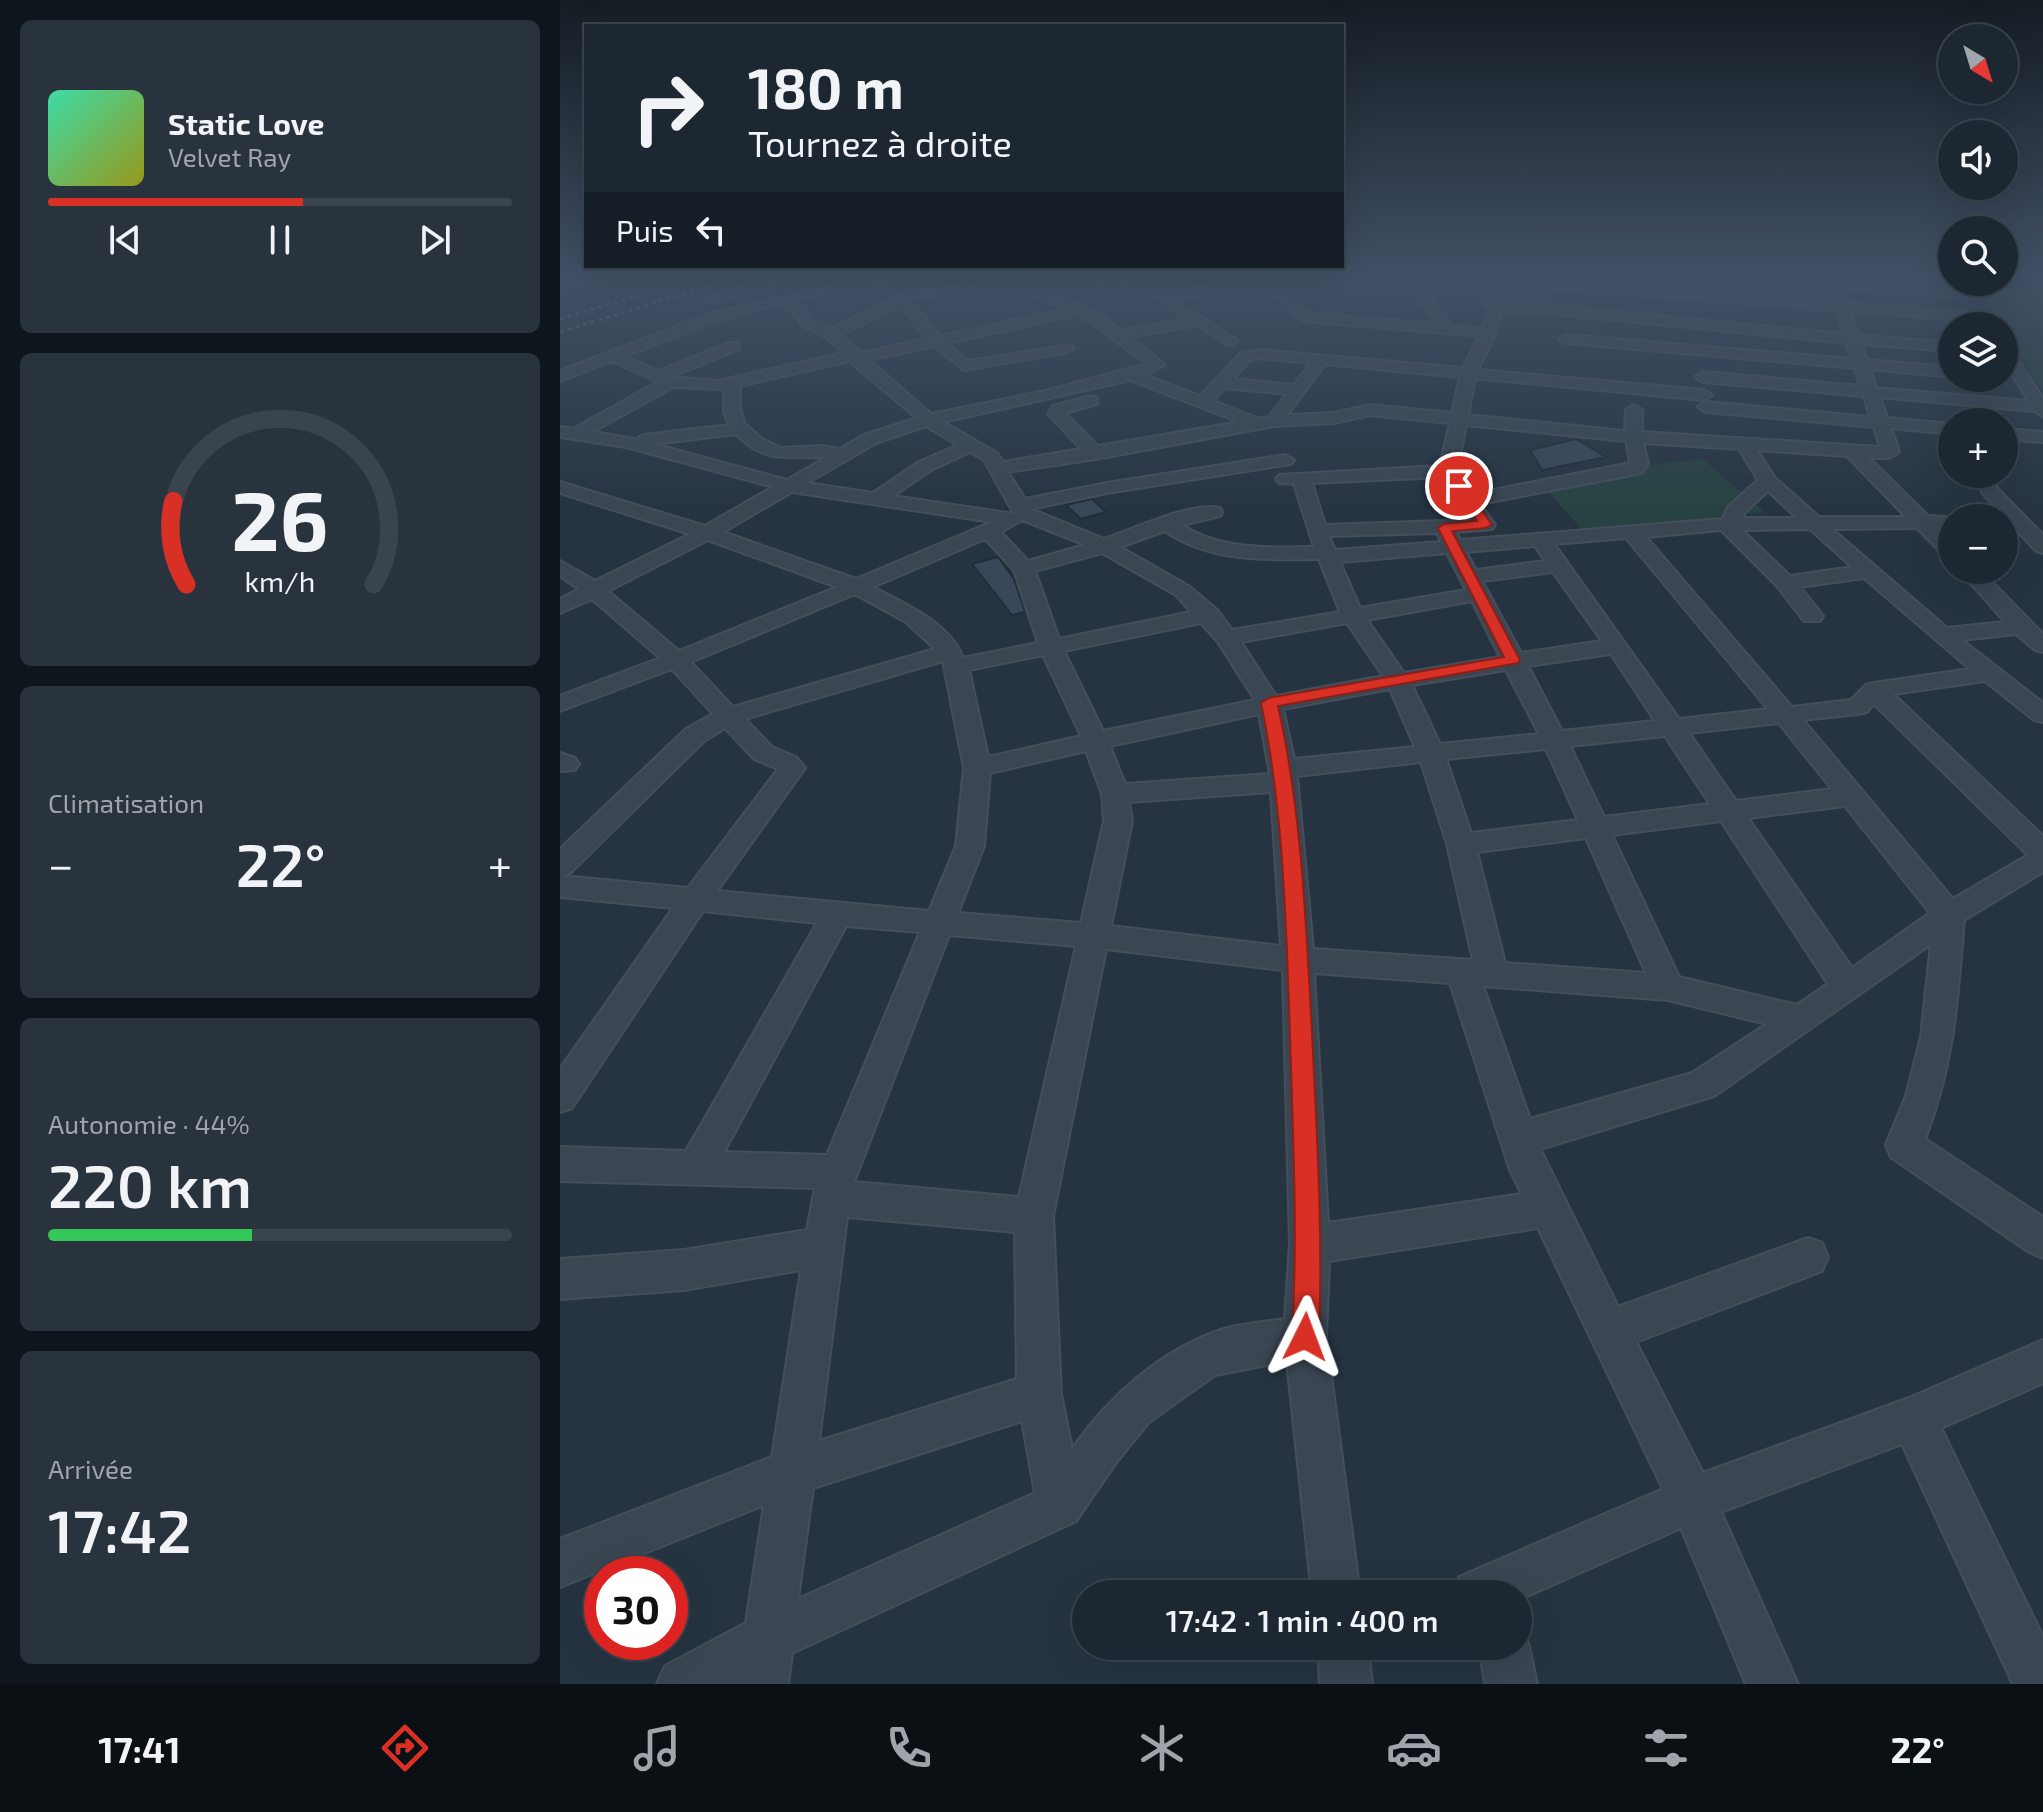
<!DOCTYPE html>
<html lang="fr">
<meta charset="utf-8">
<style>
body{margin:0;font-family:"Exo 2",sans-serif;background:#29333e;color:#f1f3f6;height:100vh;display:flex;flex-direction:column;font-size:30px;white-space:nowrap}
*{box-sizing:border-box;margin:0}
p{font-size:26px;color:#a0a5ac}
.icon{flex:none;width:44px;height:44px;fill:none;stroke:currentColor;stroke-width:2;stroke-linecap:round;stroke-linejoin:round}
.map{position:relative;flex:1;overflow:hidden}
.side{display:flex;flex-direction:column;gap:20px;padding:20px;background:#0f151c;width:560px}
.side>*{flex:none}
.banner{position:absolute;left:24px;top:24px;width:760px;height:244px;border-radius:0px;box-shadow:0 8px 32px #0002,0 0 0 2px #3a444d;background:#1c2732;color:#f1f3f6;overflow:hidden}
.needle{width:52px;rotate:142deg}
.tools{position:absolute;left:1378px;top:24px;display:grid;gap:16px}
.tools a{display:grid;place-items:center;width:80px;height:80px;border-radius:50%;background:#1c2732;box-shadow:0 8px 32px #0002,0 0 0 2px #3a444d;font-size:40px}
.speed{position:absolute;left:24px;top:1556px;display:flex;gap:16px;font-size:40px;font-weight:700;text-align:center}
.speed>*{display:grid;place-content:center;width:104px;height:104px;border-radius:50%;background:#1c2732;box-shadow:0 8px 32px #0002,0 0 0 2px #3a444d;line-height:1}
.speed .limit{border:12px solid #d22;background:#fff;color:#111}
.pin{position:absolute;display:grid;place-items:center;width:68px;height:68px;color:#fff;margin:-34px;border:4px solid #fff;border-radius:50%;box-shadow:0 2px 8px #0007}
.me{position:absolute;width:88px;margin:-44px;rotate:3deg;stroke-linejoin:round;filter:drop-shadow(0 0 6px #0008)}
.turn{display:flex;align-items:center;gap:28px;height:168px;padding:0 32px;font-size:36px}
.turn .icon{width:104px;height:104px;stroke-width:2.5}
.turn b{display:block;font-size:56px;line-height:68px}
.then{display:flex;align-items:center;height:76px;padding:0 32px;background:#0003;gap:16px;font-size:30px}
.big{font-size:60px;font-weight:600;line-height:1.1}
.side .card{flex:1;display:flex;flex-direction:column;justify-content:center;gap:12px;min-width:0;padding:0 28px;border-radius:12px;background:#29333e}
.side .dial{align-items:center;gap:0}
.dial svg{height:208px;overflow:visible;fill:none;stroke:#3a444d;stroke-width:7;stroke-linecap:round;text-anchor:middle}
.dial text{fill:#f1f3f6;stroke:none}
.song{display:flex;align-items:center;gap:24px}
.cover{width:96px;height:96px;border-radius:12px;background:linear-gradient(135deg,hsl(160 70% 55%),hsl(60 70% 35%))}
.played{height:8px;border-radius:4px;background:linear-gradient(90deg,#d93025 55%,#3a444d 55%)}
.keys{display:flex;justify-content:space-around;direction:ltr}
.heat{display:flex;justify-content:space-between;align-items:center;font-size:44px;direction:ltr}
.charge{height:12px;border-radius:6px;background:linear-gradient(90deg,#34c759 44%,#3a444d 0)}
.trip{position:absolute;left:512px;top:1580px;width:460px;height:80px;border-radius:40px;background:#1c2732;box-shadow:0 8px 32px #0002,0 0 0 2px #3a444d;font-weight:600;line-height:80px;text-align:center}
.tabs{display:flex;height:128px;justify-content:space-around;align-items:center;background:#0b1014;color:#a0a5ac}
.tabs .icon{width:56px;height:56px}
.tabs .on{color:#d93025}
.tabs b{font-size:36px;color:#f1f3f6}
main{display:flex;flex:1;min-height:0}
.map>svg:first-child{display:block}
.green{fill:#284243}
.building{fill:#384858;stroke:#212d39;stroke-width:2}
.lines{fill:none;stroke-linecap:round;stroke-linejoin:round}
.minor-casing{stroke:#444f5b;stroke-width:4}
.minor{fill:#3a4652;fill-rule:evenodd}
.rail{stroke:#5c6a79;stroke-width:3;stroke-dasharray:4 4;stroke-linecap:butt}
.route{fill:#d93025;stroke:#8d1f18;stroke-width:2}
</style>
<main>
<section class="side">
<div class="card">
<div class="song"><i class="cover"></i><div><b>Static Love</b><p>Velvet Ray</p></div></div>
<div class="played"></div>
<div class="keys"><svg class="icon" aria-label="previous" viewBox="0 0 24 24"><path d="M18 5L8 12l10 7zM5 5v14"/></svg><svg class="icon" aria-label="pause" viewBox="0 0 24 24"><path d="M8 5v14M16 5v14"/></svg><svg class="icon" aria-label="next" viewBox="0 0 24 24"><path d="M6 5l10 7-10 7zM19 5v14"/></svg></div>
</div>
<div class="card dial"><svg viewBox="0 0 100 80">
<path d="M14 69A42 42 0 1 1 86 69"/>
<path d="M14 69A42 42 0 0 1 9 37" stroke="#d93025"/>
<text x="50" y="56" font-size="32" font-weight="700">26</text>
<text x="50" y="72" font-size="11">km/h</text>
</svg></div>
<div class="card"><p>Climatisation</p>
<div class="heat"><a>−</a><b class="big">22°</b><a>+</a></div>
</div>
<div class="card"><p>Autonomie · 44%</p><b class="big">220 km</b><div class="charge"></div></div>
<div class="card"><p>Arrivée</p><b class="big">17:42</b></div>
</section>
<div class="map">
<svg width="1483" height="1684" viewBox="0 0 1483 1684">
<rect width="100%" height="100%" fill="#263442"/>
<g class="green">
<polygon points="1418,287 1483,292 1483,391"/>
<polygon points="1143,459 1204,512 1025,533 976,478"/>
</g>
<g class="building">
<polygon points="1016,439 1046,457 982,470 970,450"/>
<polygon points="532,499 546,512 521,519 506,505"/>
<polygon points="438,557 454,579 465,612 452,615 412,564"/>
</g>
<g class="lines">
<defs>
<g id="minor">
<polygon points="219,273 237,273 156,303 144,300"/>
<path d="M331,273H354L234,301L243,306L253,320L271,329L356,287L362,290L466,281L460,273H472L478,280L558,273H604L598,277L484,287L489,292L537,312L560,330L626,319L588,293L589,290L604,293L704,277L747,313L877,324L840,273H852L892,326L923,328L926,316L932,312L920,298L921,295L982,293L988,297L987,300L936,302L939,305H986L1284,334L1276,310L975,287L969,283L975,279L1273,302L1269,288L1113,277L1107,273H1163L1266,280L1264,273H1276L1279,281L1416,291L1417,294L1411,298L1282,289L1287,303L1426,314L1433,318L1426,322L1290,311L1298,335L1392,343V351L1301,344L1307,360L1392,367V377L1310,369L1316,388L1468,401L1444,360V344L1449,345L1483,399V417L1475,411L1320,397L1327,418L1392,424V434L1331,428L1339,451C1331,461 1319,458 1308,457L1368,516L1399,518H1392V528H1379L1392,541V558L1385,556L1357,528L1272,529L1387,628L1445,622L1399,570H1420L1483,634V652L1475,650L1456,634L1402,640L1483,703V722L1474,720L1425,681L1333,694L1483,836V872L1404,920C1397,1002 1395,1061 1365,1139L1483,1217V1258L1469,1252L1331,1157L1326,1145L1346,1096L1361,1037L1371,944L1154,1096L980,1149L1058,1307L1248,1238L1262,1243L1268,1257L1262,1271L1076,1342L1143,1473L1349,1398L1483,1340V1383L1381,1428L1483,1637V1684H1453L1342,1444L1161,1512L1238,1684H1186L1121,1528L958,1600V1594H892L899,1577L1103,1489L978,1228L769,1261L766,1337L800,1594H752L727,1361L655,1375L589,1422L555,1464L516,1521L232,1653L228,1684H97L105,1666L186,1623L204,1505L0,1587V1539L212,1457L241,1270L124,1290L0,1299V1259L124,1250L247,1230L255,1188L0,1181V1147L126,1151L257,923L143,911L12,1108L0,1112V1069L113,908L0,897V849L126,729L153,714L112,669L0,711V696L100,658L32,599L0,613V599L19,589L0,576V561L35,581L130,534L0,493V482L145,526L213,487L66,447L0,437V427L13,429L98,382L52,361L0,381V371L152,313ZM701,285L743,321L920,336L903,368L700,350L680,354L640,396L585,375L605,365L570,337L637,325L666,344L671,345L678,341L614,300ZM472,288L479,298L506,309L380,336L355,306L350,305L343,309L367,339L301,353L280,335L355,297ZM220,303L233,312L243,326L266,337L284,353L157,381L111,377L179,349V343H169L98,371L65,356L162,319ZM937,313H986L1286,343L1292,359L1006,335L999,339L1006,343L1295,368L1300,386L1143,372L1135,377L1143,382L1304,396L1310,417L1146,402L1138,407L1146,412L1314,427L1320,447L1082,432V410L1074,405L1066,410L1065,431L908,415L915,378L1144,400L1152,395L1144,390L918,370L936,333L940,316ZM519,314L587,364L485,391L371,414L309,360L374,346L404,370L507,352L514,348L512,345L407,361L387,343ZM700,358L751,363L734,385L673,379L690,360ZM289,361L357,418L304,435L280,449L260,446L221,448L202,439L184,423L180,408V386ZM765,364L900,377L892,413L810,405L774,413L727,415ZM570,380L679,422L538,446L505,413L537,404V398L531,396L493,406L488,414L521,449L443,462L437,453L383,422ZM113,387L164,389V412L169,425L84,435L76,439L32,432ZM665,388L727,394L709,417L700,419L653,401ZM810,415L890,423L880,466L719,475L716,479L719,483L734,484L754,547C710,548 660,550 622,525L660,516L662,512L660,508C632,501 572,530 544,539L471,509L547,493L731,464L734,460L725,455L547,483L465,499L448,472L536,459L714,426L774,423ZM906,425L1066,441L1070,463L913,494L897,471ZM366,426L398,445L359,462L313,493L247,483L316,443ZM176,434C206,465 229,456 267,457L227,480L94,444ZM1083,443L1179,449L1198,480L1168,507L1163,519L900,540L896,532L932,529L935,525L920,504L1082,473L1088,463ZM1197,450L1287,456L1346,517H1259L1215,478ZM410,452L424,460L454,514L333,496L371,470ZM883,477L912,520L765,525L752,483ZM1208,491L1237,518H1183L1184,513ZM232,492L432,522L296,579L163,532ZM462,520L525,545L468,561L441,532ZM1250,529L1292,567L1230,576L1182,530ZM1161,530L1218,587L1244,621H1260L1263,616L1240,587L1304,578L1410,669L1314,683L1306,685L1291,700L1232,707L1086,537ZM605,531C650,562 707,560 759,559L780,612L672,630L657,610L630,587L560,547ZM877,533L881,542L775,550L769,536ZM1066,538L1208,709L1119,719L994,544ZM425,539L454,570L478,643L403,658C390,623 345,604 313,587ZM148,540L277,587L119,651L48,591ZM975,546L985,561L916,570L906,552ZM542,553L616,595L631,612L499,639L475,571ZM887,553L906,590L800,608L780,562ZM993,572L1042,641L961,653L922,581ZM295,594L346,622L375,649L173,707L131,662ZM912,601L940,657L844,673L807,620ZM641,623L658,642L695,700L543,731L504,651ZM787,623L823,676L716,696L681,642ZM1051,654L1095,721L1002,731L968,666ZM483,655L521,736L428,757L409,670ZM383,661L404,768L396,846L369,911L157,891L245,768L236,757L212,747L185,719ZM946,670L979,734L880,744L852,685ZM830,689L855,747L734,759L723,709ZM1314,704L1468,855L1393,899L1243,720L1298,714L1307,712ZM699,714L710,774L565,784L550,746ZM1219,723L1272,789L1176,801L1129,733ZM165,728L194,759L218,769L128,888L2,876L10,873L144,741ZM1105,736L1150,804L1044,817L1010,746ZM986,749L1018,820L911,833L886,759ZM526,751L542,794L544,821L521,923L398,913L424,846L430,773ZM861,762L887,844L913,960L753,949L737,776ZM711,792L721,946L551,926L572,821L569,802ZM1285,806L1370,913L1292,968L1188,818ZM1161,821L1268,984L1237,1005L1119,977L1052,835ZM1026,838L1086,973L945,963L917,852ZM286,926L360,932L267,1155L164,1152ZM389,935L516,946L459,1197L294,1182ZM546,949L723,970L730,1245L725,1319C706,1322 684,1323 664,1329C602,1349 549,1396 512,1449L501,1394L493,1216ZM754,973L890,983L950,1170L962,1194L768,1223ZM923,986L1108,1000L1207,1024L1132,1073L970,1119ZM287,1217L455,1232L457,1379L259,1441ZM462,1421L475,1493L238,1599L253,1488Z"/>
<polygon points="766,273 779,273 801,293 790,296"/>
<polygon points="1444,273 1483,273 1483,280 1449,277"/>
<polygon points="0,281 4,282 6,289 0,293"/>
<polygon points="1444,429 1483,432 1483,442 1444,439"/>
<polygon points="1414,474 1432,474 1437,488 1483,535 1483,553 1476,551 1423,494"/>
<polygon points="0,753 15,758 19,764 15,770 0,771"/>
<polygon points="958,1627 962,1628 969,1646 977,1684 925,1684 919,1646 958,1646"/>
<polygon points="758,1646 808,1646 812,1684 760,1684"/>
</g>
</defs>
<use href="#minor" class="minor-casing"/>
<use href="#minor" class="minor"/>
<g class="rail">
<polyline points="0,319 100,289"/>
<polyline points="0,332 191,273"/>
</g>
</g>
<linearGradient id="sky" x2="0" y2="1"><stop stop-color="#151d24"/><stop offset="0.54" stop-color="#415065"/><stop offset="1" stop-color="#415065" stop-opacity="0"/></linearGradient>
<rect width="1483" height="509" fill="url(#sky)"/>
<path class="route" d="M895,483H903L932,525L925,528L892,531L960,660L958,663L718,706C742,813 746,924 752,1033C757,1135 763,1235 759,1337L755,1347L745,1351L736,1347L732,1337C738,1236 733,1136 730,1035C726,924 724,812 701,703L709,698L944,657L878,528L884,524L917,521L893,486Z"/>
</svg>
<div class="tools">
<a><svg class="needle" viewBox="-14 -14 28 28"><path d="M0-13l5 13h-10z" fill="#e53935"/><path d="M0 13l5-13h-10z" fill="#a0a5ac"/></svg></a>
<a><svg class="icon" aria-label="sound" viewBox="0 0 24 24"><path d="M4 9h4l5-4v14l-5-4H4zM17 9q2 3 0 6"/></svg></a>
<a><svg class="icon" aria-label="search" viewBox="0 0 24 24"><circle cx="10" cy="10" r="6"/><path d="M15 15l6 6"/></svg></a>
<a><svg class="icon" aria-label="layers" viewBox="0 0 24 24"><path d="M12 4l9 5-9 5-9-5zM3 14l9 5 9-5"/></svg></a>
<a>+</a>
<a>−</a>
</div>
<div class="speed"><div class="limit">30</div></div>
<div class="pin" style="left:899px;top:486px;background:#d93025"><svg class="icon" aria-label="arrive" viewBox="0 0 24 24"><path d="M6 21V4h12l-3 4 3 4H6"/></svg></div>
<svg class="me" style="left:745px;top:1337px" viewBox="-20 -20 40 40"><path d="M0-17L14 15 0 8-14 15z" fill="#d93025" stroke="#fff" stroke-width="4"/></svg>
<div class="trip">17:42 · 1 min · 400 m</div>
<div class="banner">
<div class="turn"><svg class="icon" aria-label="right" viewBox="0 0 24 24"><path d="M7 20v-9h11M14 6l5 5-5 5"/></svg><div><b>180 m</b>Tournez à droite</div></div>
<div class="then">Puis<svg class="icon" aria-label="left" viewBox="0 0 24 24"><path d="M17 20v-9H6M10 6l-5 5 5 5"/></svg></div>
</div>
</div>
</main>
<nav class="tabs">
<b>17:41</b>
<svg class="icon on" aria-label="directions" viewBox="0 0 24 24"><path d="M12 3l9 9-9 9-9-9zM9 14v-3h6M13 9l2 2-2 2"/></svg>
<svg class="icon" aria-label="music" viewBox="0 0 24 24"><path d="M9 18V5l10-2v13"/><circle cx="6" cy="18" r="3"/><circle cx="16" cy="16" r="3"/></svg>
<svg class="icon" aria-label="phone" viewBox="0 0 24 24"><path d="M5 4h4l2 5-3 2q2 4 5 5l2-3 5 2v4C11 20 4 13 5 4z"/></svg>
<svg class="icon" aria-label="climate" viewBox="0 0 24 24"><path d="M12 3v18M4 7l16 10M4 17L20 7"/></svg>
<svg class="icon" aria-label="car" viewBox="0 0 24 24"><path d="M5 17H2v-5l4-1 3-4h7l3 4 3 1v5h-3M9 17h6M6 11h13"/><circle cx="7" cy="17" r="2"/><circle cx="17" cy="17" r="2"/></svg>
<svg class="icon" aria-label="filters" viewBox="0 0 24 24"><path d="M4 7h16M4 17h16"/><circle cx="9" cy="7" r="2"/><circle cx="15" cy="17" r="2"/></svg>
<b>22°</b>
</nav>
